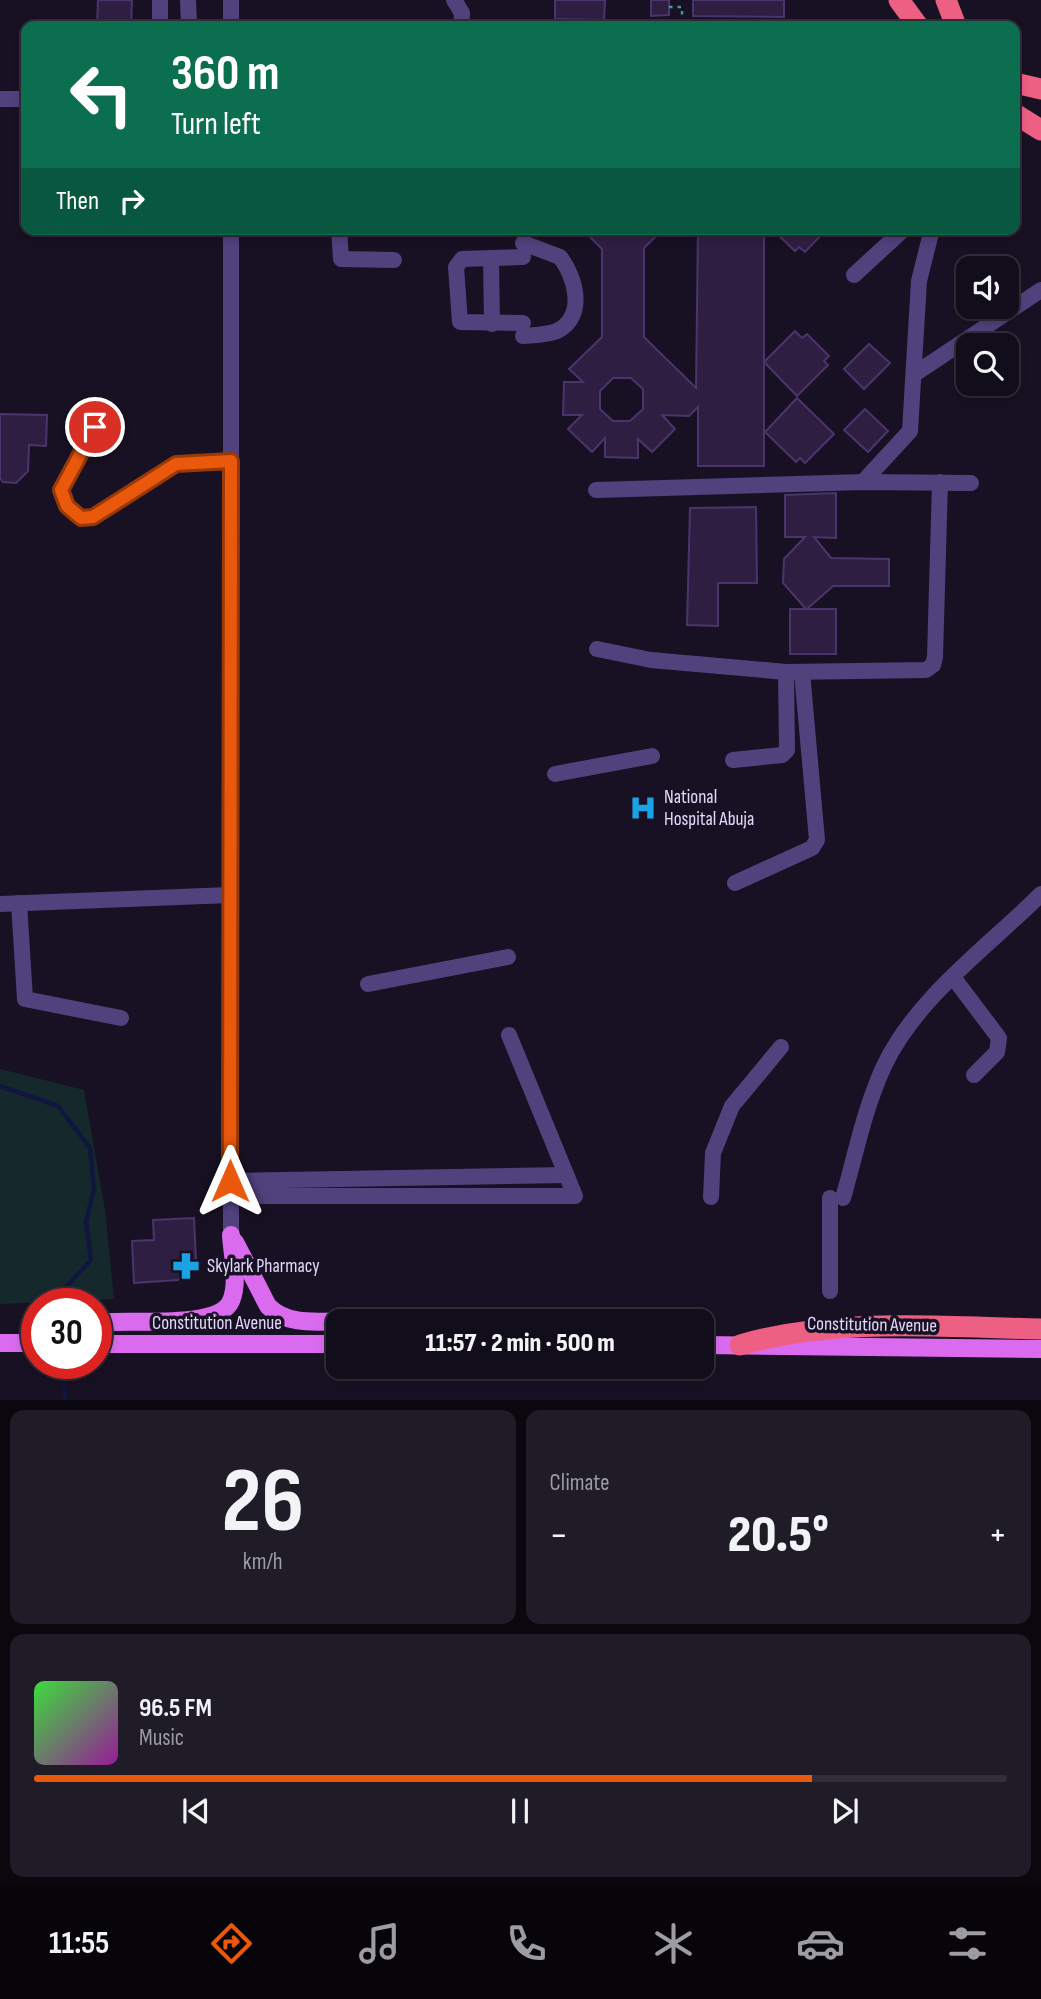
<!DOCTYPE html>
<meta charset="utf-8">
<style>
body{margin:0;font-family:"Sofia Sans Condensed",sans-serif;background:#1f1b27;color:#f1f3f6;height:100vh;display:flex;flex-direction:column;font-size:26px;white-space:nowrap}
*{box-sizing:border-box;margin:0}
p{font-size:23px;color:#9c9ca2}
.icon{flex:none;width:38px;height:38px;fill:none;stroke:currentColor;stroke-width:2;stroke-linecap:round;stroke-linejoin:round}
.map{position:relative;height:1400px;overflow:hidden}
.sheet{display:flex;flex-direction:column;gap:10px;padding:10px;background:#0a070e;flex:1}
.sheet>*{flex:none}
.hud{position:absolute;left:21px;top:21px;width:999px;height:214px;border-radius:14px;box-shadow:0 4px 10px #0003,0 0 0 2px #312d39;background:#0b6e4f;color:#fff;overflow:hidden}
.buttons{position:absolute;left:956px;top:256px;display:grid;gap:14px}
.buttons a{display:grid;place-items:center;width:63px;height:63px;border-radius:14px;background:#120d1a;box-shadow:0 4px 10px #0003,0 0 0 2px #312d39;font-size:35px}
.speed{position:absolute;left:21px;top:1288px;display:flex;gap:14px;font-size:35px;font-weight:700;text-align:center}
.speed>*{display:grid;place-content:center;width:91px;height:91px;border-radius:50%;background:#120d1a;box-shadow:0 4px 10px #0003,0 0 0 2px #312d39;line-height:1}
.speed .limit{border:10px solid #d22;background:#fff;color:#111}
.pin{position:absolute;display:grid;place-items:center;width:60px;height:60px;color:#fff;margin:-30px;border:4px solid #fff;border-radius:50%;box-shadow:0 2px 7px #0007}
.me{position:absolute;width:77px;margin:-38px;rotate:0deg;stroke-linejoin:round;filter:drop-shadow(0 0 5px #0008)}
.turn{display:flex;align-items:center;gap:24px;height:147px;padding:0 35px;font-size:32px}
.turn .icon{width:91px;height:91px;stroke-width:2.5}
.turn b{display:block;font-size:49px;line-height:60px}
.then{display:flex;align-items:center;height:66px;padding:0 35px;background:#0003;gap:14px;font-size:26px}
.big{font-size:52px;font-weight:800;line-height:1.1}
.sheet .card{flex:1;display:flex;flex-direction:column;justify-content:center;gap:10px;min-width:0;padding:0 24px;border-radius:14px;background:#1f1b27}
.sheet .dial{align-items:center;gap:0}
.dial b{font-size:91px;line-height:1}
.song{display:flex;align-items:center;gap:21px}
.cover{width:84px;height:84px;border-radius:10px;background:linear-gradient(135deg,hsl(120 70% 55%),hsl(300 70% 35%))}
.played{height:7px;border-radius:4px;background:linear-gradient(90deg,#ea580c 80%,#312d39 80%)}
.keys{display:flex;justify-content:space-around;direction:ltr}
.heat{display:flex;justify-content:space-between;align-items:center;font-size:38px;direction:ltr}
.sheet .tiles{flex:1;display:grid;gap:10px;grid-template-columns:1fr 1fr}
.card:last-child{grid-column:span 2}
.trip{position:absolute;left:326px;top:1309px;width:388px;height:70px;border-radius:14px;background:#120d1a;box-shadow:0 4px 10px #0003,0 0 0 2px #312d39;font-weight:800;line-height:70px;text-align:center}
.dock{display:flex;height:112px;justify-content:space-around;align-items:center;background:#07050a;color:#9c9ca2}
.dock .icon{width:49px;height:49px}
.dock .current{color:#ea580c}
.dock b{font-size:32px;color:#f1f3f6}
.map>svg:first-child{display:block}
.green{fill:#15282c}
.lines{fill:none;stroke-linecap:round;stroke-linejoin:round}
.stream{stroke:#10163d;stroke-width:4.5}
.building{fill:#2e1f42;stroke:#4b346b;stroke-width:2;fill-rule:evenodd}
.path{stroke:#3d98a9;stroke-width:2.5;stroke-dasharray:3.5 5;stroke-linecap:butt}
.minor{stroke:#51417d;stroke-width:16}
.major{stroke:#db6bee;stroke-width:18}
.highway{stroke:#ed6084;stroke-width:21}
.route-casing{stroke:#983908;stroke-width:18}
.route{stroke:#ea580c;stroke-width:12}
.labels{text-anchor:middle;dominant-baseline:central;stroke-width:7;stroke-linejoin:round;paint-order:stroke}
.poi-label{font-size:19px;fill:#e3d8fb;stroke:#181123;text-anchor:start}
.street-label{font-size:19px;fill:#e3d8fb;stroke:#181123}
</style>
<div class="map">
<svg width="1041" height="1401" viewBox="0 0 1041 1401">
<rect width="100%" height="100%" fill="#181123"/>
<polygon class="green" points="0,1069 84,1090 105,1210 114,1299 0,1304"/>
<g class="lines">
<g class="stream">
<polyline points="0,1086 58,1106 90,1148 94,1189 86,1222 91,1260 50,1304"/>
<polyline points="60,1363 66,1401"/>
</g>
</g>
<g class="building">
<polygon points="98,0 132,0 131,26 97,26"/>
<polygon points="555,0 605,0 604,20 555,19"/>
<polygon points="651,0 669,0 669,15 651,16"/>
<polygon points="693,0 784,0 784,17 693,16"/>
<path d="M582,229H663L644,248V337L696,388L698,229H764V466H698V407L689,416L662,415L675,429L652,452L638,439V458L605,457V438L592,452L568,429L582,415H563L564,382H583L569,369L602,337V249ZM613,378H631L643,389V409L630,421H613L600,409V391Z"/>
<polygon points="772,229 827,229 805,252 799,247 795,251"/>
<polygon points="795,331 802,338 807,334 829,356 824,361 828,365 797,396 764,362"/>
<polygon points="869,344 890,363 864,389 844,369"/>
<polygon points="797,398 834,434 805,463 800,458 796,462 765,432"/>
<polygon points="865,409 888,431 868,452 844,430"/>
<polygon points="0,414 47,415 46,446 29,445 28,471 16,483 3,482 0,478"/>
<polygon points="836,493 836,538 814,537 831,558 889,559 889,586 833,586 807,609 836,609 836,654 790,654 790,609 806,609 783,583 784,559 805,537 785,537 785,495"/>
<polygon points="756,507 757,583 718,583 718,626 687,625 690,508"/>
<polygon points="194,1218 196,1261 178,1280 134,1283 132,1241 154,1240 153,1220"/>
</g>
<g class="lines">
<polyline class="path" points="669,7 682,7 682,26"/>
<g class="minor">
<polyline points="188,0 189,26"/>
<polyline points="454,0 462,13 461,26"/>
<polyline points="160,26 160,0"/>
<polyline points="231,26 231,0"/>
<polyline points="0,99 26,99"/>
<polyline points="231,229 231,1235"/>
<polyline points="339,229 341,259 394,260"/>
<polyline points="491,258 492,324"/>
<polyline points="854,275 904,229"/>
<polyline points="523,323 460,322 456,267 462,259 523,257"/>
<path d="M523,336C534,335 547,335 557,331C587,316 575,276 560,257L523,243"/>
<polyline points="916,373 1041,290"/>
<polyline points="95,427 61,490 67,506 81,518 93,517 176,464 231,461"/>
<polyline points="863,482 910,431 919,281 932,229"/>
<polyline points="596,490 863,482 971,483"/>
<polyline points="597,649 651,660 786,672 926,670 933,665 935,657 940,482"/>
<polyline points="733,760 782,755 787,750 786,672"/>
<polyline points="555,774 652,756"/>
<polyline points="735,883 812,848 817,840 802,672"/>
<polyline points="19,903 25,999 121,1018"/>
<polyline points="0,904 230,895"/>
<polyline points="953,977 999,1038 997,1052 974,1075"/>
<polyline points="368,984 508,957"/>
<polyline points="230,1181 566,1175"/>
<polyline points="230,1196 575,1196 509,1035"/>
<polyline points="711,1197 713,1153 732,1106 781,1047"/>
<polyline points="830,1198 830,1291"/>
<path d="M843,1198C856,1153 865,1106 885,1064C918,996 989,946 1041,894"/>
</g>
<g class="major">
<path d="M235,1242L268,1306C288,1327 320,1321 348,1321"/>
<path d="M96,1323C127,1318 218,1331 231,1301C239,1283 232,1254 231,1235"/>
<polyline points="0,1343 37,1343"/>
<polyline points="96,1344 338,1344"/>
<polyline points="702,1345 1041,1349"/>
</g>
<g class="highway">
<polyline points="899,0 918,26"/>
<polyline points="946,0 956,26"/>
<polyline points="1015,83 1041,89"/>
<polyline points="1015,114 1041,130"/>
<path d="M740,1345C837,1317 941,1327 1041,1329"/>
</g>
</g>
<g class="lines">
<defs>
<polyline id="route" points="95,427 61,490 67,506 81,518 93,517 176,464 231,461 230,1181"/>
</defs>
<use href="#route" class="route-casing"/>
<use href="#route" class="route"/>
</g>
<defs>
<symbol id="hospital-bare" viewBox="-9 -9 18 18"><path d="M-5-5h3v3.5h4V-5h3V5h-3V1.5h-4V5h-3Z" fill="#1aa2e4" stroke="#181123" stroke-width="2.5" paint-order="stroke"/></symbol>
<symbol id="pharmacy-bare" viewBox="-9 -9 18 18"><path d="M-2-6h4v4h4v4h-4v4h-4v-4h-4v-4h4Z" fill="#1aa2e4" stroke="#181123" stroke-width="2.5" paint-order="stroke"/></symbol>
</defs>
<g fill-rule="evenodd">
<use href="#hospital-bare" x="624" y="789" width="38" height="38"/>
<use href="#pharmacy-bare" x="167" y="1247" width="38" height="38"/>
</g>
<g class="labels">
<g class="poi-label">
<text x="664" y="797">National<tspan x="664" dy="22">Hospital Abuja</tspan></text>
<text x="207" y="1266">Skylark Pharmacy</text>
</g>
<g class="street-label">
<text x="217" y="1323">Constitution Avenue</text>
<text transform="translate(872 1325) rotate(1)">Constitution Avenue</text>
</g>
</g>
</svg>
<div class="buttons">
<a><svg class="icon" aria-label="sound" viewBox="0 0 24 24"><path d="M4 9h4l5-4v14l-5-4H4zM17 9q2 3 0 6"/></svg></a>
<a><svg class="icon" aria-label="search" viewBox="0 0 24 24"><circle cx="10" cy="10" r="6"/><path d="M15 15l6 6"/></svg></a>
</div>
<div class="speed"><div class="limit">30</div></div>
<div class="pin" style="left:95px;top:427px;background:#d93025"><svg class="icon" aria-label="arrive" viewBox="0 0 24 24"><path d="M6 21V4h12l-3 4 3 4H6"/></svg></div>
<svg class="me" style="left:230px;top:1181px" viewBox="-20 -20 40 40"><path d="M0-17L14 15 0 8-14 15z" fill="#ea580c" stroke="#fff" stroke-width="4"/></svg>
<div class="trip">11:57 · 2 min · 500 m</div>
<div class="hud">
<div class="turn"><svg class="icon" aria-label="left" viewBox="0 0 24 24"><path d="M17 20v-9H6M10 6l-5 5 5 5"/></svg><div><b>360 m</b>Turn left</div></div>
<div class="then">Then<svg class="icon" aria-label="right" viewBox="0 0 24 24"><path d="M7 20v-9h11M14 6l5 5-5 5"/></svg></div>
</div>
</div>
<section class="sheet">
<div class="tiles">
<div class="card dial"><b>26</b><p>km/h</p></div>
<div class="card"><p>Climate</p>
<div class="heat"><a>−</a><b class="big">20.5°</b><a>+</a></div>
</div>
<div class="card">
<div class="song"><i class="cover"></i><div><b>96.5 FM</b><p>Music</p></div></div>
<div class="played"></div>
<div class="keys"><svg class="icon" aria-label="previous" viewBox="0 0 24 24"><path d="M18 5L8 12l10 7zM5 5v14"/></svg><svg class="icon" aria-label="pause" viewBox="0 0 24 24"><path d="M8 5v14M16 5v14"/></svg><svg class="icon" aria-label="next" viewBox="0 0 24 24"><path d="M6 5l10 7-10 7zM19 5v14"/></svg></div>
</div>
</div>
</section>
<nav class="dock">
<b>11:55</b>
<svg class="icon current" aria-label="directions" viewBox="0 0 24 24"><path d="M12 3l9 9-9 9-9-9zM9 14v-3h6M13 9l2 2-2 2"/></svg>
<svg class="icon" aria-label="music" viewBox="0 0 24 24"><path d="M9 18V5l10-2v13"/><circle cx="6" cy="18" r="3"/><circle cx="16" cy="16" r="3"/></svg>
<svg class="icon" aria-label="phone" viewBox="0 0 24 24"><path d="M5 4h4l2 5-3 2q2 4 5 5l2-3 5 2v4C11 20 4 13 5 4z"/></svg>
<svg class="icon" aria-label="climate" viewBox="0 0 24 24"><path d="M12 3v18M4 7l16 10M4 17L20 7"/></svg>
<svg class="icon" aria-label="car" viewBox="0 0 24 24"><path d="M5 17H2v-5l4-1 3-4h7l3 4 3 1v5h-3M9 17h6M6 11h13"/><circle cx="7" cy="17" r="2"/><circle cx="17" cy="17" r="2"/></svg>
<svg class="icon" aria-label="filters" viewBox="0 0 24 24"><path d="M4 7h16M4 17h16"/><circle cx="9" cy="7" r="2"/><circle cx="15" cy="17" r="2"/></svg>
</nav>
